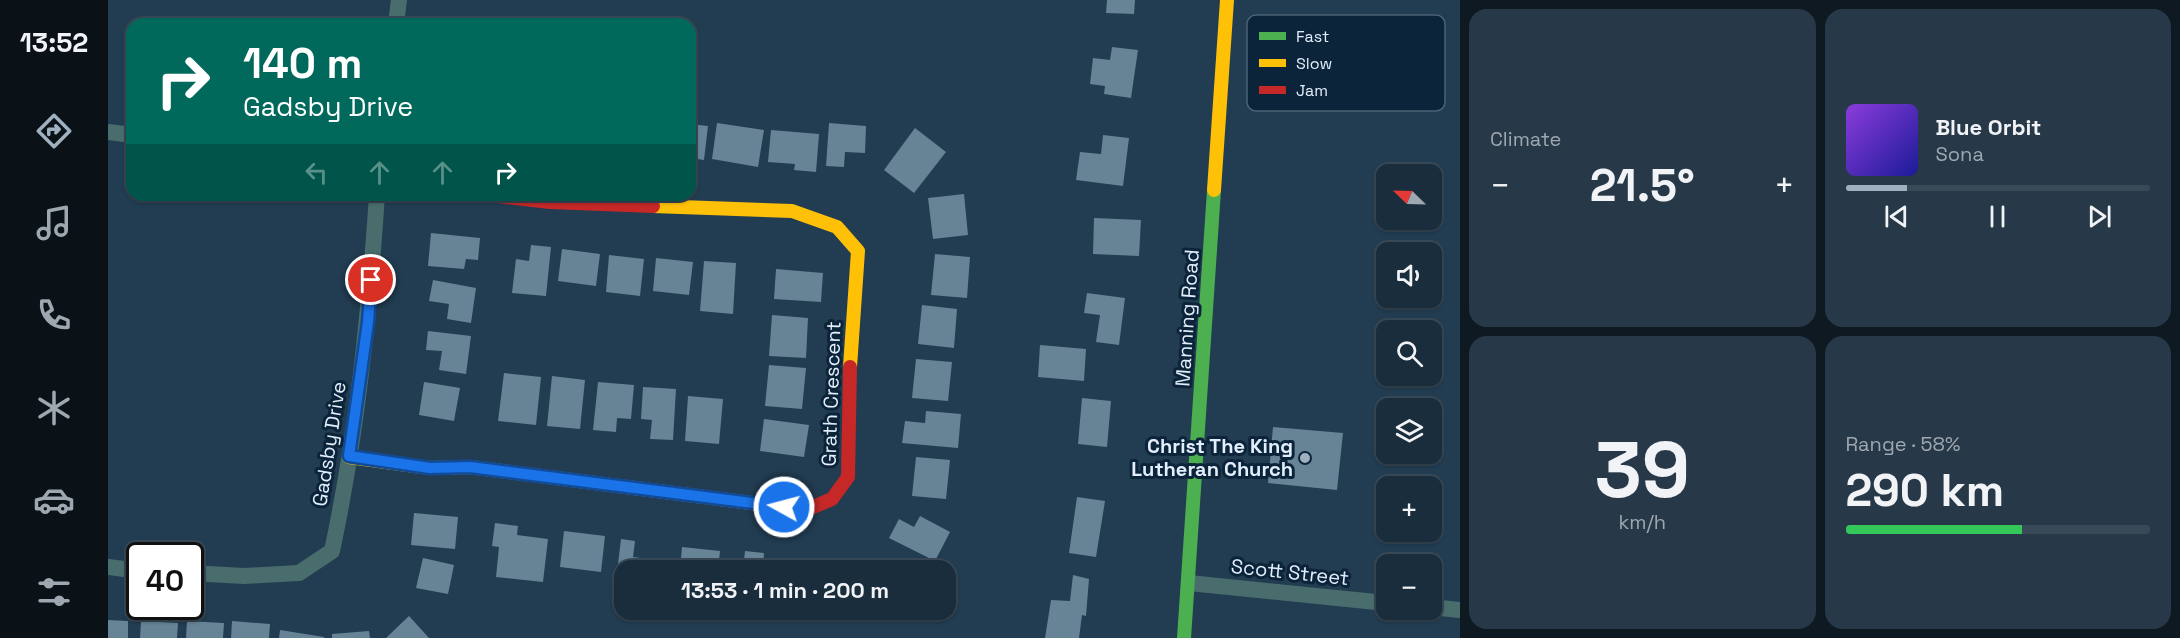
<!DOCTYPE html>
<meta charset="utf-8">
<style>
body{margin:0;font-family:"Space Grotesk",sans-serif;background:#273948;color:#f1f3f6;height:100vh;display:flex;flex-direction:column;font-size:22px;white-space:nowrap}
*{box-sizing:border-box;margin:0}
p{font-size:20px;color:#9fa8b0}
.icon{flex:none;width:33px;height:33px;fill:none;stroke:currentColor;stroke-width:2;stroke-linecap:round;stroke-linejoin:round}
.map{position:relative;flex:1;overflow:hidden}
.drawer{display:flex;flex-direction:column;gap:9px;padding:9px;background:#0e1922;width:720px}
.drawer>*{flex:none}
.top-card{position:absolute;left:18px;top:18px;width:570px;height:183px;border-radius:18px;box-shadow:0 2px 4px #0004,0 0 0 2px #384957;background:#00695c;color:#fff;overflow:hidden}
.needle{width:39px;rotate:293deg}
.controls{position:absolute;left:1268px;top:164px;display:grid;gap:12px}
.controls a{display:grid;place-items:center;width:66px;height:66px;border-radius:12px;background:#1a2d3d;box-shadow:0 2px 4px #0004,0 0 0 2px #384957;font-size:30px}
.speed{position:absolute;left:18px;top:542px;display:flex;gap:12px;font-size:30px;font-weight:700;text-align:center}
.speed>*{display:grid;place-content:center;width:78px;height:78px;border-radius:50%;background:#1a2d3d;box-shadow:0 2px 4px #0004,0 0 0 2px #384957;line-height:1}
.speed .limit{border:3px solid #111;border-radius:9px;background:#fff;color:#111}
.pin{position:absolute;display:grid;place-items:center;width:51px;height:51px;color:#fff;margin:-26px;border:3px solid #fff;border-radius:50%;box-shadow:0 2px 6px #0007}
.me{position:absolute;width:66px;margin:-33px;rotate:277deg;stroke-linejoin:round;filter:drop-shadow(0 0 4px #0008)}
.turn{display:flex;align-items:center;gap:21px;height:126px;padding:0 18px;font-size:27px}
.turn .icon{width:78px;height:78px;stroke-width:2.5}
.turn b{display:block;font-size:42px;line-height:51px}
.lanes{display:flex;align-items:center;height:57px;padding:0 18px;background:#0003;justify-content:center;gap:30px;direction:ltr}
.lanes .off{opacity:.35}
.big{font-size:45px;font-weight:700;line-height:1.1}
.drawer .card{flex:1;display:flex;flex-direction:column;justify-content:center;gap:9px;min-width:0;padding:0 21px;border-radius:18px;background:#273948}
.drawer .dial{align-items:center;gap:0}
.dial b{font-size:78px;line-height:1}
.song{display:flex;align-items:center;gap:18px}
.cover{width:72px;height:72px;border-radius:9px;background:linear-gradient(135deg,hsl(270 70% 55%),hsl(240 70% 35%))}
.played{height:6px;border-radius:3px;background:linear-gradient(90deg,#9fb0c0 20%,#384957 20%)}
.keys{display:flex;justify-content:space-around;direction:ltr}
.heat{display:flex;justify-content:space-between;align-items:center;font-size:33px;direction:ltr}
.charge{height:9px;border-radius:4px;background:linear-gradient(90deg,#34c759 58%,#384957 0)}
.drawer .tiles{flex:1;display:grid;gap:9px;grid-template-columns:repeat(2,1fr)}
.trip{position:absolute;left:506px;top:560px;width:342px;height:60px;border-radius:18px;background:#1a2d3d;box-shadow:0 2px 4px #0004,0 0 0 2px #384957;font-weight:700;line-height:60px;text-align:center}
main{display:flex;flex:1;min-height:0}
.menu{display:flex;flex-direction:column;width:108px;justify-content:space-around;align-items:center;background:#0a1218;color:#9fa8b0}
.menu .icon{width:42px;height:42px}
.menu .selected{color:#9fb0c0}
.menu b{font-size:27px;color:#f1f3f6}
.map>svg:first-child{display:block}
.building{fill:#668495}
.lines{fill:none;stroke-linecap:round;stroke-linejoin:round}
.street{stroke:#496d6d;stroke-width:16}
.fast{stroke:#4caf50;stroke-width:14}
.slow{stroke:#ffc107;stroke-width:14}
.jam{stroke:#c62828;stroke-width:14}
.route-casing{stroke:#114b97;stroke-width:15}
.route{stroke:#1a73e8;stroke-width:10}
.poi-dot{fill:#9fb0c0;stroke:#0b243a;stroke-width:2}
.labels{text-anchor:middle;dominant-baseline:central;stroke-width:6;stroke-linejoin:round;paint-order:stroke}
.street-label{font-size:20px;fill:#e2eefb;stroke:#0b243a}
.poi-label{font-size:20px;font-weight:bold;fill:#e2eefb;stroke:#0b243a;text-anchor:end}
.key{fill:#0b243a;stroke:#4c6174;stroke-width:1.5}
.key-label{font-size:16px;fill:#e2eefb}
</style>
<main>
<nav class="menu">
<b>13:52</b>
<svg class="icon selected" aria-label="directions" viewBox="0 0 24 24"><path d="M12 3l9 9-9 9-9-9zM9 14v-3h6M13 9l2 2-2 2"/></svg>
<svg class="icon" aria-label="music" viewBox="0 0 24 24"><path d="M9 18V5l10-2v13"/><circle cx="6" cy="18" r="3"/><circle cx="16" cy="16" r="3"/></svg>
<svg class="icon" aria-label="phone" viewBox="0 0 24 24"><path d="M5 4h4l2 5-3 2q2 4 5 5l2-3 5 2v4C11 20 4 13 5 4z"/></svg>
<svg class="icon" aria-label="climate" viewBox="0 0 24 24"><path d="M12 3v18M4 7l16 10M4 17L20 7"/></svg>
<svg class="icon" aria-label="car" viewBox="0 0 24 24"><path d="M5 17H2v-5l4-1 3-4h7l3 4 3 1v5h-3M9 17h6M6 11h13"/><circle cx="7" cy="17" r="2"/><circle cx="17" cy="17" r="2"/></svg>
<svg class="icon" aria-label="filters" viewBox="0 0 24 24"><path d="M4 7h16M4 17h16"/><circle cx="9" cy="7" r="2"/><circle cx="15" cy="17" r="2"/></svg>
</nav>
<div class="map">
<svg width="1352" height="638" viewBox="0 0 1352 638">
<rect width="100%" height="100%" fill="#223c51"/>
<g class="building">
<polygon points="999,0 1027,0 1026,14 998,13"/>
<polygon points="1004,47 1030,50 1023,98 996,94 997,86 982,84 985,58 1002,60"/>
<polygon points="609,123 656,130 650,167 604,159"/>
<polygon points="721,123 758,126 757,153 737,152 736,167 718,166"/>
<polygon points="582,124 600,126 596,160 582,158"/>
<polygon points="807,128 838,152 806,193 776,170"/>
<polygon points="663,130 711,134 708,172 686,170 687,164 660,162"/>
<polygon points="995,135 1021,138 1015,186 968,180 972,152 993,154"/>
<polygon points="856,194 860,235 825,239 820,198"/>
<polygon points="986,218 1033,220 1031,256 985,254"/>
<polygon points="323,233 372,238 370,260 358,259 356,269 320,266"/>
<polygon points="423,245 443,247 438,296 404,293 408,259 421,261"/>
<polygon points="454,249 492,254 488,286 450,281"/>
<polygon points="827,254 862,257 859,298 823,295"/>
<polygon points="501,255 536,259 532,296 498,292"/>
<polygon points="548,258 585,262 581,295 545,291"/>
<polygon points="596,261 628,263 625,314 592,311"/>
<polygon points="668,269 715,273 713,302 666,299"/>
<polygon points="325,280 368,288 363,323 339,319 341,304 321,301"/>
<polygon points="979,293 1017,298 1011,345 988,342 992,315 976,313"/>
<polygon points="814,305 849,309 846,348 810,344"/>
<polygon points="664,315 700,318 698,358 661,356"/>
<polygon points="320,331 363,336 358,374 331,370 334,351 318,350"/>
<polygon points="932,345 978,349 976,381 930,377"/>
<polygon points="808,359 844,362 840,401 804,398"/>
<polygon points="661,365 698,368 694,409 657,406"/>
<polygon points="396,373 433,377 428,425 390,421"/>
<polygon points="444,376 477,380 472,429 439,426"/>
<polygon points="316,382 352,388 346,421 311,415"/>
<polygon points="490,382 526,385 523,419 509,418 508,432 485,430"/>
<polygon points="535,387 568,389 565,440 542,439 544,420 533,419"/>
<polygon points="580,396 615,399 611,444 577,441"/>
<polygon points="974,398 1003,401 999,447 970,444"/>
<polygon points="818,411 853,414 850,448 794,443 797,421 817,423"/>
<polygon points="656,419 701,425 696,457 652,451"/>
<polygon points="1165,427 1235,433 1229,490 1160,483"/>
<polygon points="808,457 842,460 838,499 804,496"/>
<polygon points="969,497 997,501 988,557 961,553"/>
<polygon points="306,513 350,517 347,549 303,545"/>
<polygon points="812,516 842,532 827,561 781,538 791,519 806,527"/>
<polygon points="387,523 410,526 409,535 440,539 435,582 388,577 391,547 384,546"/>
<polygon points="456,531 497,536 493,572 452,567"/>
<polygon points="513,539 527,541 525,557 555,561 554,570 516,570 516,591 507,590"/>
<polygon points="574,547 612,551 610,570 572,570"/>
<polygon points="637,551 656,553 655,567 674,570 635,570"/>
<polygon points="315,558 346,565 340,594 308,588"/>
<polygon points="757,559 761,570 743,570 741,565"/>
<polygon points="691,562 717,565 716,570 690,570"/>
<polygon points="788,563 791,570 770,570"/>
<polygon points="965,575 981,579 978,616 974,615 971,638 937,638 943,600 962,601"/>
<polygon points="711,609 728,609 727,615 710,613"/>
<polygon points="769,609 793,609 794,612 773,619"/>
<polygon points="301,616 321,638 278,638"/>
<polygon points="0,620 20,621 20,638 0,638"/>
<polygon points="33,621 70,623 69,638 32,638"/>
<polygon points="79,621 116,623 115,638 78,638"/>
<polygon points="124,621 162,624 161,638 123,638"/>
<polygon points="172,630 216,637 216,638 171,638"/>
<polygon points="261,631 262,638 224,638 224,634"/>
</g>
<g class="lines">
<g class="street">
<polyline points="288,24 291,0"/>
<polyline points="0,132 24,135"/>
<polyline points="0,567 32,571"/>
<path d="M82,573L136,576L191,573L224,551C249,434 261,315 269,195"/>
<polyline points="1081,583 1278,603"/>
<polyline points="1323,607 1352,610"/>
</g>
<polyline class="fast" points="1076,638 1106,190"/>
<g class="slow">
<polyline points="1106,190 1119,0"/>
<polyline points="545,206 684,211 729,227 750,251 742,367"/>
<polyline points="241,457 322,468 362,467 651,504"/>
</g>
<g class="jam">
<polyline points="382,195 442,202 545,206"/>
<polyline points="651,504 698,510 724,499 740,477 742,367"/>
</g>
</g>
<g class="lines">
<defs>
<polyline id="route" points="263,280 260,322 241,456 322,468 362,467 676,507"/>
</defs>
<use href="#route" class="route-casing"/>
<use href="#route" class="route"/>
</g>
<circle class="poi-dot" cx="1197" cy="458" r="6"/>
<g class="labels">
<g class="street-label">
<text transform="translate(1079 318) rotate(-86)">Manning Road</text>
<text transform="translate(723 394) rotate(-88)">Grath Crescent</text>
<text transform="translate(221 444) rotate(-81)">Gadsby Drive</text>
<text transform="translate(1182 572) rotate(6)">Scott Street</text>
</g>
<g class="poi-label">
<text x="1185" y="446">Christ The King<tspan x="1185" dy="23">Lutheran Church</tspan></text>
</g>
</g>
<rect x="1139" y="15" width="198" height="96" rx="9" class="key"/>
<rect x="1151" y="32" width="27" height="8" fill="#4caf50"/>
<rect x="1151" y="59" width="27" height="8" fill="#ffc107"/>
<rect x="1151" y="86" width="27" height="8" fill="#c62828"/>
<g class="key-label">
<text x="1188" y="42">Fast</text>
<text x="1188" y="69">Slow</text>
<text x="1188" y="96">Jam</text>
</g>
</svg>
<div class="controls">
<a><svg class="needle" viewBox="-14 -14 28 28"><path d="M0-13l5 13h-10z" fill="#e53935"/><path d="M0 13l5-13h-10z" fill="#9fa8b0"/></svg></a>
<a><svg class="icon" aria-label="sound" viewBox="0 0 24 24"><path d="M4 9h4l5-4v14l-5-4H4zM17 9q2 3 0 6"/></svg></a>
<a><svg class="icon" aria-label="search" viewBox="0 0 24 24"><circle cx="10" cy="10" r="6"/><path d="M15 15l6 6"/></svg></a>
<a><svg class="icon" aria-label="layers" viewBox="0 0 24 24"><path d="M12 4l9 5-9 5-9-5zM3 14l9 5 9-5"/></svg></a>
<a>+</a>
<a>−</a>
</div>
<div class="speed"><div class="limit">40</div></div>
<div class="pin" style="left:263px;top:280px;background:#d93025"><svg class="icon" aria-label="arrive" viewBox="0 0 24 24"><path d="M6 21V4h12l-3 4 3 4H6"/></svg></div>
<svg class="me" style="left:676px;top:507px" viewBox="-20 -20 40 40"><circle r="17" fill="#1a73e8" stroke="#fff" stroke-width="3"/><path d="M0-11L8 9 0 5-8 9z" fill="#fff"/></svg>
<div class="trip">13:53 · 1 min · 200 m</div>
<div class="top-card">
<div class="turn"><svg class="icon" aria-label="right" viewBox="0 0 24 24"><path d="M7 20v-9h11M14 6l5 5-5 5"/></svg><div><b>140 m</b>Gadsby Drive</div></div>
<div class="lanes"><svg class="icon off" aria-label="left" viewBox="0 0 24 24"><path d="M17 20v-9H6M10 6l-5 5 5 5"/></svg><svg class="icon off" aria-label="ahead" viewBox="0 0 24 24"><path d="M12 20V5M6 11l6-6 6 6"/></svg><svg class="icon off" aria-label="ahead" viewBox="0 0 24 24"><path d="M12 20V5M6 11l6-6 6 6"/></svg><svg class="icon" aria-label="right" viewBox="0 0 24 24"><path d="M7 20v-9h11M14 6l5 5-5 5"/></svg></div>
</div>
</div>
<section class="drawer">
<div class="tiles">
<div class="card"><p>Climate</p>
<div class="heat"><a>−</a><b class="big">21.5°</b><a>+</a></div>
</div>
<div class="card">
<div class="song"><i class="cover"></i><div><b>Blue Orbit</b><p>Sona</p></div></div>
<div class="played"></div>
<div class="keys"><svg class="icon" aria-label="previous" viewBox="0 0 24 24"><path d="M18 5L8 12l10 7zM5 5v14"/></svg><svg class="icon" aria-label="pause" viewBox="0 0 24 24"><path d="M8 5v14M16 5v14"/></svg><svg class="icon" aria-label="next" viewBox="0 0 24 24"><path d="M6 5l10 7-10 7zM19 5v14"/></svg></div>
</div>
<div class="card dial"><b>39</b><p>km/h</p></div>
<div class="card"><p>Range · 58%</p><b class="big">290 km</b><div class="charge"></div></div>
</div>
</section>
</main>
